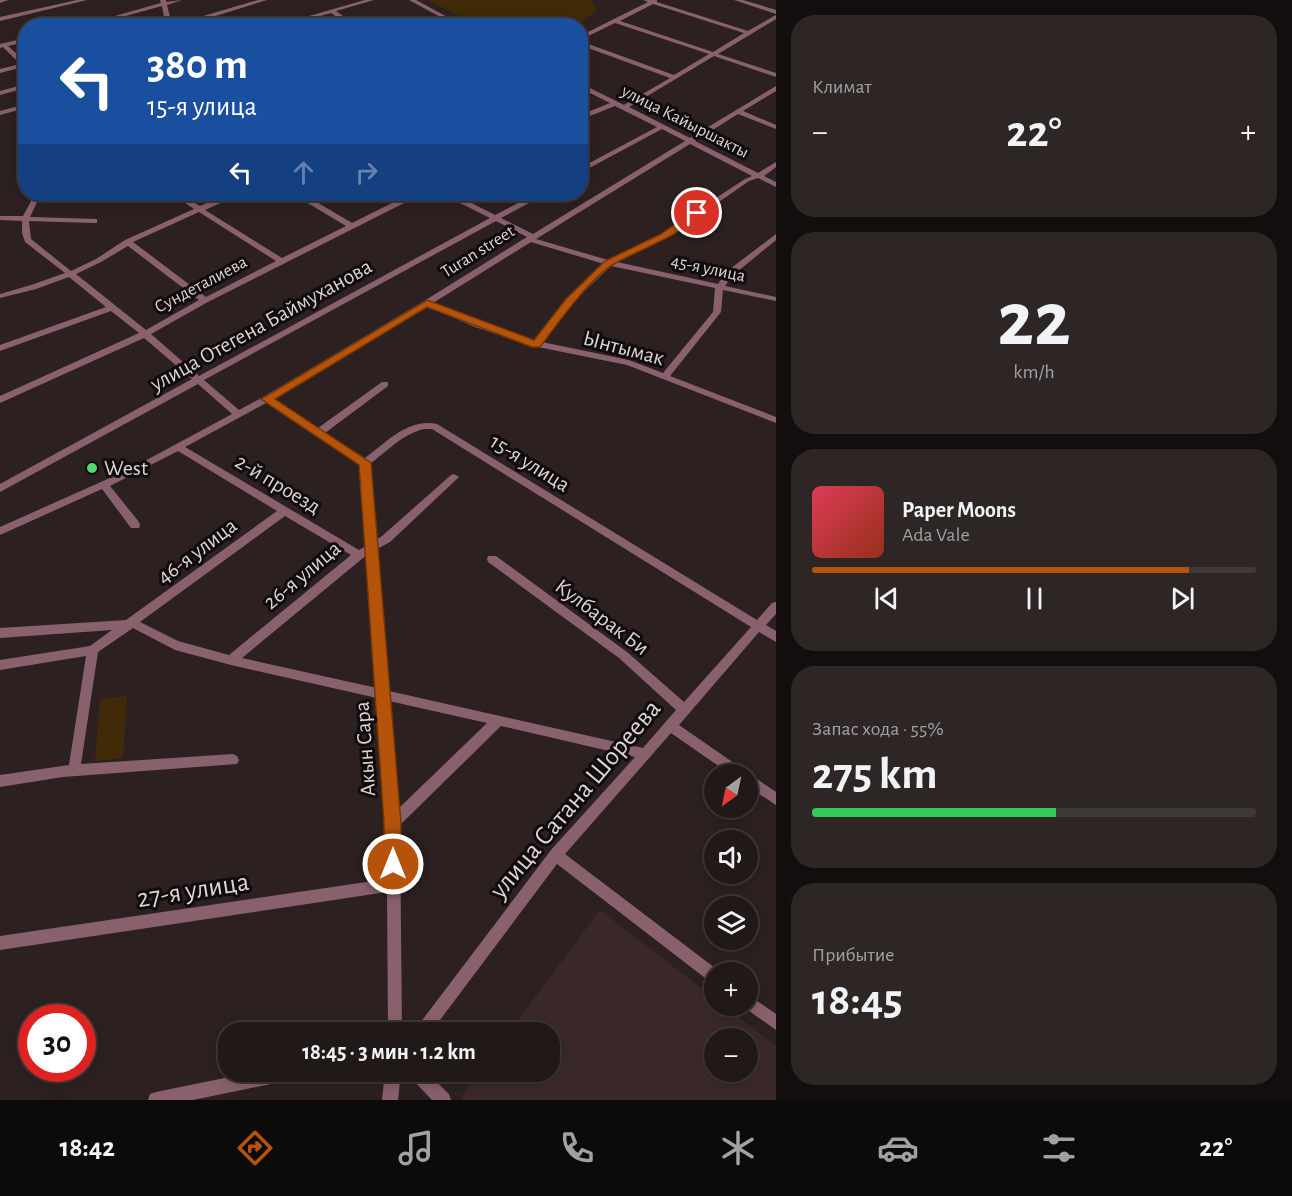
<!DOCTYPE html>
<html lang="ru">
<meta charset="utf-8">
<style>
body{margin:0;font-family:"Alegreya Sans",sans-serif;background:#2d2625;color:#f1f3f6;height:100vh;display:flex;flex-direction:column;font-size:22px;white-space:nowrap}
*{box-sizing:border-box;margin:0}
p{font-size:20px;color:#a2a0a2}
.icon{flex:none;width:33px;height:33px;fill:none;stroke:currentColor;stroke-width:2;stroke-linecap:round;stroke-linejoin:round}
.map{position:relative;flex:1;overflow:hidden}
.side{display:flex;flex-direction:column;gap:15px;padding:15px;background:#120e0d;width:516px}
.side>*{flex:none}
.banner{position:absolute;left:18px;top:18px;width:570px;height:183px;border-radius:24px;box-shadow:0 3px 15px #0003,0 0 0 2px #3e3837;background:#1a4fa0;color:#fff;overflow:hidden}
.needle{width:39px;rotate:213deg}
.buttons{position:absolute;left:704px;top:764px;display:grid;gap:12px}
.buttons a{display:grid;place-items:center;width:54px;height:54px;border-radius:50%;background:#211918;box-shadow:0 3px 15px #0003,0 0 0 2px #3e3837;font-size:30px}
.speed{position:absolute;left:18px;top:1004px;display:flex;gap:12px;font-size:30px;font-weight:700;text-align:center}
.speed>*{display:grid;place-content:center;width:78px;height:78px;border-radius:50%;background:#211918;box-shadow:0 3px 15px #0003,0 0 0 2px #3e3837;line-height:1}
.speed .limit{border:9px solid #d22;background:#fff;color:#111}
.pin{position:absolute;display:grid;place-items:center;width:51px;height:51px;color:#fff;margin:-26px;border:3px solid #fff;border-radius:50%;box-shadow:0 2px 6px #0007}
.me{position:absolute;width:66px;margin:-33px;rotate:0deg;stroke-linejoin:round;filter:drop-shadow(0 0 4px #0008)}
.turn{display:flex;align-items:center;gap:21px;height:126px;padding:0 30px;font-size:27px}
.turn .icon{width:78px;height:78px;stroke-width:2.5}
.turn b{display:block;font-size:42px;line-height:51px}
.lanes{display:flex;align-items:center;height:57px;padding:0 30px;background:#0003;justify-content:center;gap:30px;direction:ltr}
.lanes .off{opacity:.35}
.big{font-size:45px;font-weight:700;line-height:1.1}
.side .tile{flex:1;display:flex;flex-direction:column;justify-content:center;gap:9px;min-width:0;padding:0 21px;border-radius:24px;background:#2d2625}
.side .dial{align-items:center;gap:0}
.dial b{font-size:78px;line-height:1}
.song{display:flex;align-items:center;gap:18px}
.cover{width:72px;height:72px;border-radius:9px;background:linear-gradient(135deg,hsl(350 70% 55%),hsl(10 70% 35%))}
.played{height:6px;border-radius:3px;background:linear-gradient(90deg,#b45309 85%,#3e3837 85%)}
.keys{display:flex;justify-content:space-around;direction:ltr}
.heat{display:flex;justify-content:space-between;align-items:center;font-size:33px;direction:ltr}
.charge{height:9px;border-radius:4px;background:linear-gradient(90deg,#34c759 55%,#3e3837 0)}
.trip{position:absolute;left:218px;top:1022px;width:342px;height:60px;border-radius:24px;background:#211918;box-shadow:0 3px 15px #0003,0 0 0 2px #3e3837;font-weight:700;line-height:60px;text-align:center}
.tab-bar{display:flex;height:96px;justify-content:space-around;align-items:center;background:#0d0a0a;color:#a2a0a2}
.tab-bar .icon{width:42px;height:42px}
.tab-bar .active{color:#b45309}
.tab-bar b{font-size:27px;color:#f1f3f6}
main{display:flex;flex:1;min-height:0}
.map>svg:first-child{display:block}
.built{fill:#3a2928;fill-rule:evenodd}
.green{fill:#402a07}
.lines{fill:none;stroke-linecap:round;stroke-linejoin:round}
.minor{fill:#89616d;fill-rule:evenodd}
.route{fill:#b45309;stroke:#753606;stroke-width:1.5}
.poi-dot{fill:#57d570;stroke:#110c0c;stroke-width:2}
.labels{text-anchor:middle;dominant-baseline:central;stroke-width:6;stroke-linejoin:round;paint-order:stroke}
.far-street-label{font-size:18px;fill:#ddd5d5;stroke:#110c0c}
.street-label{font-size:22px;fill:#ddd5d5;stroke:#110c0c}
.poi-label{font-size:22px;fill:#ddd5d5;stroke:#110c0c;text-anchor:start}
.near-street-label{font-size:27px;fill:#ddd5d5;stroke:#110c0c}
</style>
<main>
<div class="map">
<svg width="776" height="1100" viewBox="0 0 776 1100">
<rect width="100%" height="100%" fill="#2c2120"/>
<path class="built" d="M600,910L714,998V1005H723L776,1046V1100H464L461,1097L480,1071H549V1032H509ZM714,1038H747V1071H714Z"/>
<g class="green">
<polygon points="427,0 591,0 597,10 578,25 490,25 472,22"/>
<polygon points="127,696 123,758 95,761 100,699"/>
</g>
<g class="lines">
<g class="minor">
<polygon points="0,0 8,0 0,3"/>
<polygon points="77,0 87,0 0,21 0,17"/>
<polygon points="160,0 166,0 166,2 182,0 167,5 170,17 176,24 258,0 267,0 183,26 172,26 164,17 162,6 89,26 79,26 161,3"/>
<polygon points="365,0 374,0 336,11 357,26 350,26 331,13 284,26 274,26"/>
<polygon points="409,0 416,0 464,26 457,26"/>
<path d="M643,0H657V2L748,31L776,15V19L718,54L776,73V77L714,56L629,107L690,138L776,86V91L743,111L776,125V129L738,114L695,141L758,173L776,162V167L764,176L776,182V187L758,178L749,181L667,238L617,262L718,284L726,272L776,234V240L732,276L725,286L776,297V301L723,290L721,312L670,376L776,417V423L627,365L533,346L475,327L427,306L273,399L318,428L382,382H388V386L325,433L365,458C387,442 408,418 437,424L757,620L772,603L776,602V614L766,625L776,631V642L759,632L679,725L744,770L746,774L751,775L776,792V805L747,786V774H730L671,733L565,854L719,971L714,972V983L709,981L557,864L431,1032H415L417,1027L551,850L635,757L501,726L400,825L402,1032H388L387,892L0,950V936L387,879L386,823L377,698L231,665L175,650L133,628L98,652L81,764L233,754L237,756L239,760L237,764L63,777L0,787V775L69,765L86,656L0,670V660L90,646L112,630L0,638V628L126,620L277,511L178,451L110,486L139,522L140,525L139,528H131L102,489L0,535V527L130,469L232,414L198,384L0,492V484L192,379L144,338L0,403V396L139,333L111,311L0,351V345L106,307L69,277L36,289L0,298V294L31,285L65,273L25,242L22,233V221L0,220V216H23L35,194H41L30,217L97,219V223H94L29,221L31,239L71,271L96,259L125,240L194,209L172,194H179L200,206L228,194H236V196L205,210L282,258L346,226L296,196V194H303L352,223L410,194H418V196L208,302L151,334L199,376L490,218L446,196V194H454L495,215L535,194H542V196L501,218L533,234L685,141L662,129L580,173V168L657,127L615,106L580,120V115L610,103L580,88V83L624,105L670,78L580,45V41L674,75L709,54L615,23L580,40V36L648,2ZM653,4L744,33L713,52L620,21ZM690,144L752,176L745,179L661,234L608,260L536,239ZM199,212L276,261L206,297L133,242ZM496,221L527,237L424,301L263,397L239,410L204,380ZM531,242L604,264L566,299L534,341L481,323L433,303ZM128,246L199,300L146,330L76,274L101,262ZM611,266L715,288L713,312L663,373L629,360L542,342L572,303ZM266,403L360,465L366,546L359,550L185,447ZM424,429H432L751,627L684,702L627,652L496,556H488L487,559L488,562L619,658L676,710L643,748L389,691L377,549L390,542L459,477L454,474L451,475L382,536L376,540L370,464C387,451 403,434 424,429ZM285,516L351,555L229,655L178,641L140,622ZM367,555L377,688L242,658L363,558ZM389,701L487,723L398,809Z"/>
<polygon points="734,0 743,0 776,10 776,14"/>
<polygon points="26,38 26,42 8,46 26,62 26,68 23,67 0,73 0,69 20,64 3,47 0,48 0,44"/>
<polygon points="26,84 26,88 0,95 0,91"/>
<polygon points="26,104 26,108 0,115 0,111"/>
<polygon points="26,129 25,141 20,142 19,141 23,131"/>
<polygon points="747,994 776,1014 776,1030 742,1006 747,1005"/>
<polygon points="258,1071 303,1071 300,1076 295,1079 193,1100 148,1100 150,1094 156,1092"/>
<polygon points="385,1071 401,1071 398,1100 382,1100"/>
<polygon points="406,1071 425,1071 449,1094 451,1100 432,1100 409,1076"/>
</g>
</g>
<path class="route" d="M694,211L702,213C678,238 643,247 614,264C589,279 558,323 540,347H532L427,307L275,399L371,463L401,823V864L399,870L393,872L386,870L384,864V823L359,465L261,399L427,300L534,340L566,299L605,261L661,234Z"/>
<circle class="poi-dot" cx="92" cy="468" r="6"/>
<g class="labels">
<g class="far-street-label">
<text transform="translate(685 122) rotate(27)">улица Кайыршакты</text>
<text transform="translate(478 252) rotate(-32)">Turan street</text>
<text transform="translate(708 269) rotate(12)">45-я улица</text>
<text transform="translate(201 285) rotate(-28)">Сундеталиева</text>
</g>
<g class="street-label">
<text transform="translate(261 325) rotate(-29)">улица Отегена Баймуханова</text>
<text transform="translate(624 348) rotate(15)">Ынтымак</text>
<text transform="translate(530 463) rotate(32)">15-я улица</text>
<text transform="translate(278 484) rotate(31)">2-й проезд</text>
<text transform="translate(197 551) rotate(-37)">46-я улица</text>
<text transform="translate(302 575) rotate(-40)">26-я улица</text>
<text transform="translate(602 617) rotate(37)">Кулбарак Би</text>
<text transform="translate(365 749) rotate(-94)">Акын Сара</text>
</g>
<g class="poi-label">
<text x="104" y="468">West</text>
</g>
<g class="near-street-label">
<text transform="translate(575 799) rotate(-50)">улица Сатана Шореева</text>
<text transform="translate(193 890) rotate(-9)">27-я улица</text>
</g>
</g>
</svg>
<div class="buttons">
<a><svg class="needle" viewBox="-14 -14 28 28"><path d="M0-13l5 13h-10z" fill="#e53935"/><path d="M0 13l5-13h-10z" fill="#a2a0a2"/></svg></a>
<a><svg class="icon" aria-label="sound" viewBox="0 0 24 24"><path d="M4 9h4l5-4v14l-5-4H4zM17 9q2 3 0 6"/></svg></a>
<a><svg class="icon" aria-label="layers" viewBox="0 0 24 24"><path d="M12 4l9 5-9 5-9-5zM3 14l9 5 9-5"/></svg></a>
<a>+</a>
<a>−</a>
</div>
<div class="speed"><div class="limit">30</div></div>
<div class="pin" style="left:697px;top:213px;background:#d93025"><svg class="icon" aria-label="arrive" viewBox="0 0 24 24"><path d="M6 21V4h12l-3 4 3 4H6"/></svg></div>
<svg class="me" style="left:393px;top:864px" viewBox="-20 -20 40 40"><circle r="17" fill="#b45309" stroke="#fff" stroke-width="3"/><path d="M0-11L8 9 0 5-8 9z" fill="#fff"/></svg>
<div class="trip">18:45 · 3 мин · 1.2 km</div>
<div class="banner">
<div class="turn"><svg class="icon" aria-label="left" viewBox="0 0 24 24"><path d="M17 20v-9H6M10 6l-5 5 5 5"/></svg><div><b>380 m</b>15-я улица</div></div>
<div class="lanes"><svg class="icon" aria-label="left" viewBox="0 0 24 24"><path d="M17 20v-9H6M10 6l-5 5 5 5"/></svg><svg class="icon off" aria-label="ahead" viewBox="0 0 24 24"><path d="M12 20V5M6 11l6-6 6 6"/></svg><svg class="icon off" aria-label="right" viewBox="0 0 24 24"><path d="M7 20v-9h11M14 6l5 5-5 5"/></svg></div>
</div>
</div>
<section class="side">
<div class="tile"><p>Климат</p>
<div class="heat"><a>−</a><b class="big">22°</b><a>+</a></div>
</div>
<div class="tile dial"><b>22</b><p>km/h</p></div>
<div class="tile">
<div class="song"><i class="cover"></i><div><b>Paper Moons</b><p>Ada Vale</p></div></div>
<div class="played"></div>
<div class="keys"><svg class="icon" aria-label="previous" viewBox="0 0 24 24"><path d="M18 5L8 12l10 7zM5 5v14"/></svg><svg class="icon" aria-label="pause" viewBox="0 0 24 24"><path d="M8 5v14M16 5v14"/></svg><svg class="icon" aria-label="next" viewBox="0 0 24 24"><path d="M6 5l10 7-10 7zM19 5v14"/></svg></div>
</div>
<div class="tile"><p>Запас хода · 55%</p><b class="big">275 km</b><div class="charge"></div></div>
<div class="tile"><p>Прибытие</p><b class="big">18:45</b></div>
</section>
</main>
<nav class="tab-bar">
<b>18:42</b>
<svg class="icon active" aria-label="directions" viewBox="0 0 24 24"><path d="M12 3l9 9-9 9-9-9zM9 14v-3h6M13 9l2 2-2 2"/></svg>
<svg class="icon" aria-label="music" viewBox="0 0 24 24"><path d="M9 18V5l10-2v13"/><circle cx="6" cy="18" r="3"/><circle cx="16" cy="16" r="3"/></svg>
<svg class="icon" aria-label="phone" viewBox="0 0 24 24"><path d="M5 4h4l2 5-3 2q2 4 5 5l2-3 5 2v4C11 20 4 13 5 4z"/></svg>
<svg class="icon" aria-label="climate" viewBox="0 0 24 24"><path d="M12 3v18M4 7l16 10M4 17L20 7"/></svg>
<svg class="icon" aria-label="car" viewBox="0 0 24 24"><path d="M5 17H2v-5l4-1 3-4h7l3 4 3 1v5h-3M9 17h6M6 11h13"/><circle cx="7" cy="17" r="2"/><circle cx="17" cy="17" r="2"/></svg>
<svg class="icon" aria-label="filters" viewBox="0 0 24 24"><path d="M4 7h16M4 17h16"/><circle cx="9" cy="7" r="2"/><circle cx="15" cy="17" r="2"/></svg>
<b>22°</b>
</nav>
